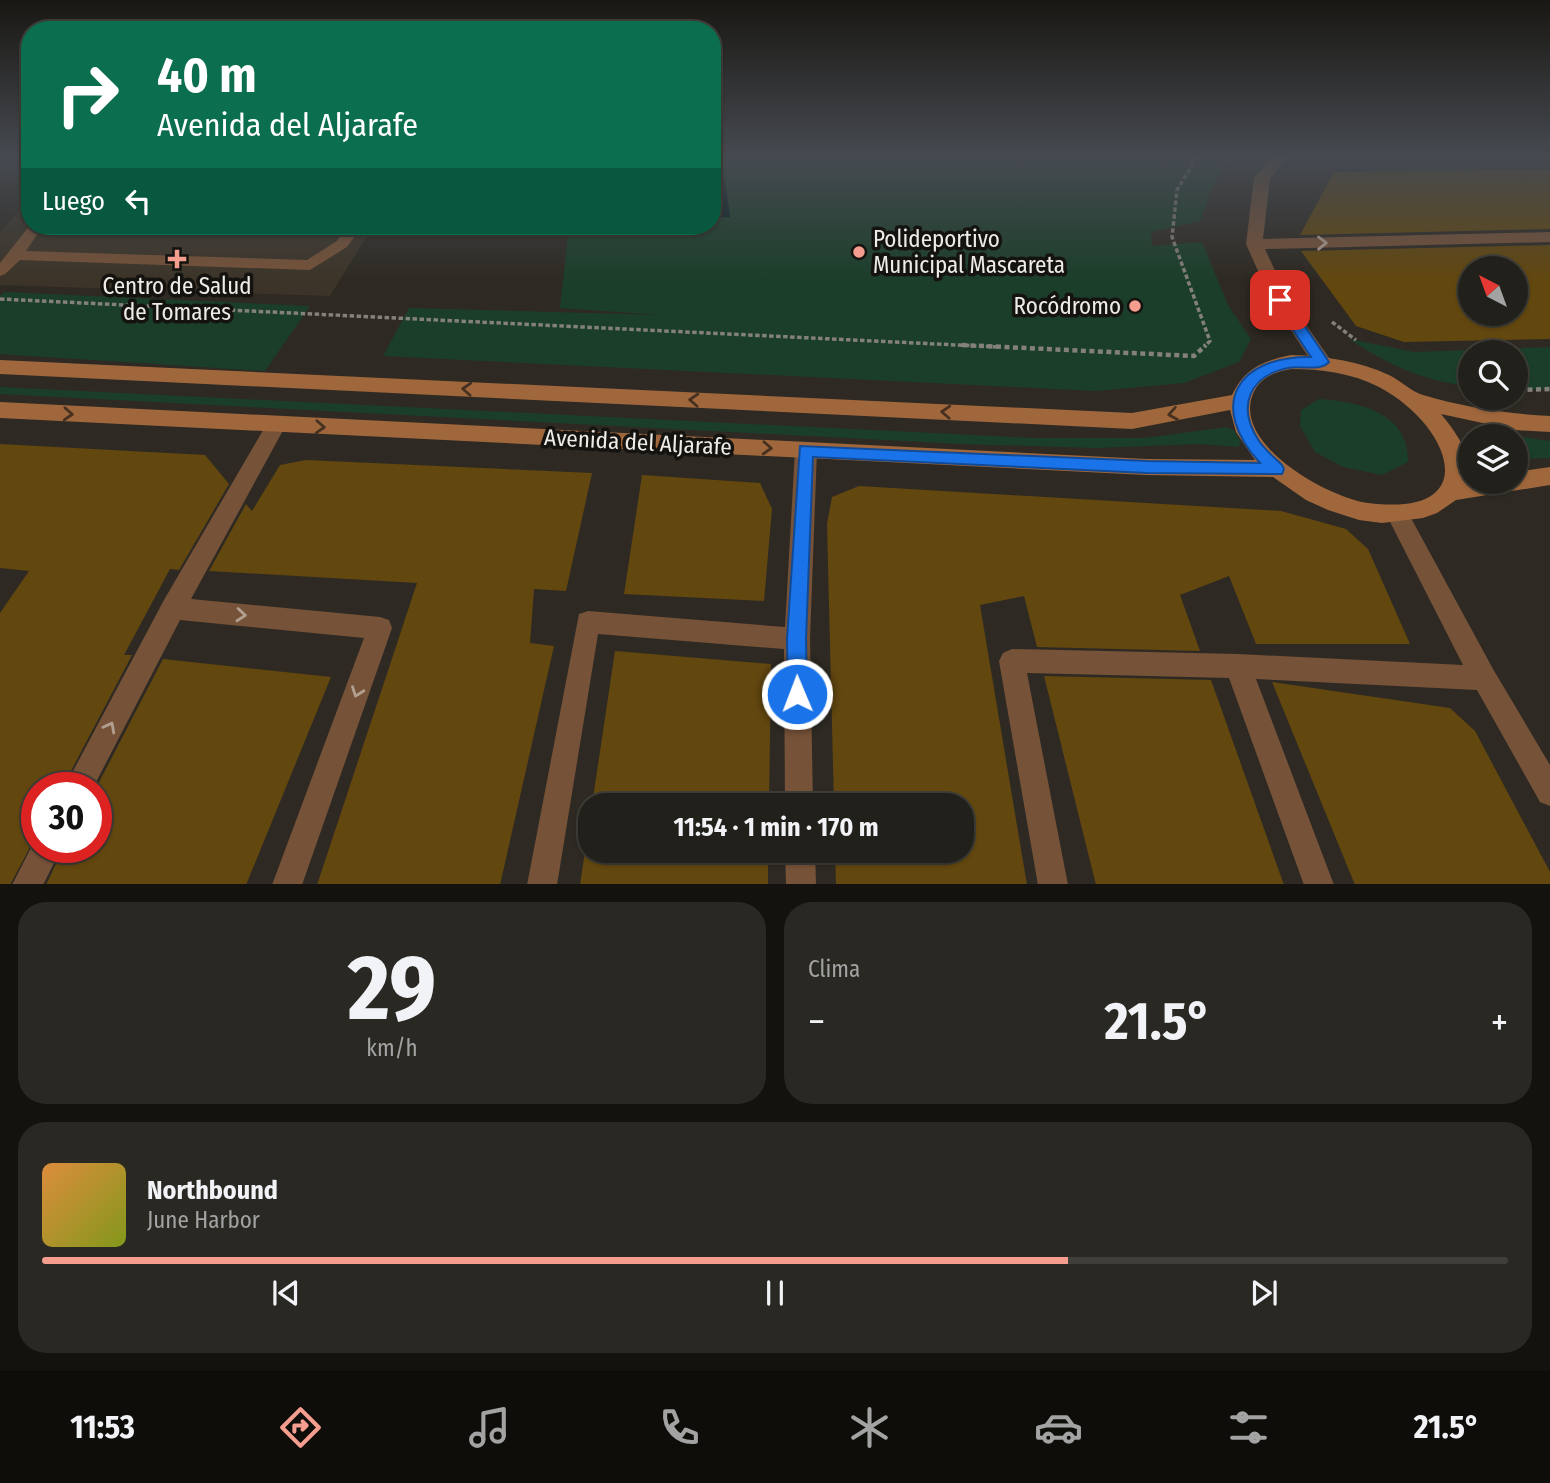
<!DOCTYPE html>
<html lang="es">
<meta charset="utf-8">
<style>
body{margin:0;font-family:"Fira Sans Condensed",sans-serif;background:#2a2823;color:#f1f3f6;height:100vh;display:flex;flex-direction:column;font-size:26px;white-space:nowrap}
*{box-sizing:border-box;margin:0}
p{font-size:23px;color:#a2a3a2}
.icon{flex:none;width:38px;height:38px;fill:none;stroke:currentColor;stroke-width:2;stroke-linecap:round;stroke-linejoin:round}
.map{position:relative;height:884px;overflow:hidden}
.sheet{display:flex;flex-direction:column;gap:18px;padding:18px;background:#13120e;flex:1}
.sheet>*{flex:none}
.guide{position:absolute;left:21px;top:21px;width:700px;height:214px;border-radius:28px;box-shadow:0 2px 5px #0004,0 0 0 2px #3f3e39;background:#0b6e4f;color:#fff;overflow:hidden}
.needle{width:46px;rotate:319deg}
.tools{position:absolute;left:1458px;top:256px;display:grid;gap:14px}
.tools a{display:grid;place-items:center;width:70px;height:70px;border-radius:50%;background:#22201a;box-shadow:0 2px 5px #0004,0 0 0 2px #3f3e39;font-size:35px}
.speed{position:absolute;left:21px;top:772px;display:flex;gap:14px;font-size:35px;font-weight:700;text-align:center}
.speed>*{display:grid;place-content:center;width:91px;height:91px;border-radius:50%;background:#22201a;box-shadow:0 2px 5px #0004,0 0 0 2px #3f3e39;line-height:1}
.speed .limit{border:10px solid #d22;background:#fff;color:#111}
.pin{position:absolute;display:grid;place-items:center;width:60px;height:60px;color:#fff;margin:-30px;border-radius:14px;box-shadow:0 4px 10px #0006}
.me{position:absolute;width:77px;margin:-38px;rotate:359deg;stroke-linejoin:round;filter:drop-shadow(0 0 5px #0008)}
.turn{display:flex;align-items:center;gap:24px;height:147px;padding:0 21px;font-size:32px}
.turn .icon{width:91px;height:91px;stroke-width:2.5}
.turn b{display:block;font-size:49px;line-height:60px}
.then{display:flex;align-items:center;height:66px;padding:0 21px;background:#0003;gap:14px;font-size:26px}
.big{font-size:52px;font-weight:700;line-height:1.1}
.sheet .card{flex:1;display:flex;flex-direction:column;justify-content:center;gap:10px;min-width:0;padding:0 24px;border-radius:28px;background:#2a2823}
.sheet .dial{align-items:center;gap:0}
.dial b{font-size:91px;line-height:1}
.song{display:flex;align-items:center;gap:21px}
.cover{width:84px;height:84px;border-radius:10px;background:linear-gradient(135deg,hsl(30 70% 55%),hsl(70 70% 35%))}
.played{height:7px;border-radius:4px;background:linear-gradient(90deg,#f59d8e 70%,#3f3e39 70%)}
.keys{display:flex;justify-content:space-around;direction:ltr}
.heat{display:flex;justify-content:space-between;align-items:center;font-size:38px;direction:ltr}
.sheet .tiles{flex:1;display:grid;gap:18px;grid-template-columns:1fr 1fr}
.card:last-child{grid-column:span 2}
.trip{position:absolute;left:578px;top:793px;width:396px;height:70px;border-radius:28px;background:#22201a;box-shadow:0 2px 5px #0004,0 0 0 2px #3f3e39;font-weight:700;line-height:70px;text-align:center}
.tabs{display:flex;height:112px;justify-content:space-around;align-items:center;background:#0e0d0a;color:#a2a3a2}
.tabs .icon{width:49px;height:49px}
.tabs .on{color:#f59d8e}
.tabs b{font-size:32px;color:#f1f3f6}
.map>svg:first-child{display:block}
.built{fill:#3c3428}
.green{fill:#1b3e2a}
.water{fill:#031b1f}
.building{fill:#62470f;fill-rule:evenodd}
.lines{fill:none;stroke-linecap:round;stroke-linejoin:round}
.path-far1{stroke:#84807a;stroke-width:3.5;stroke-dasharray:4.5 2.5;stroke-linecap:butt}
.path{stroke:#84807a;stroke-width:4.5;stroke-dasharray:5 3.5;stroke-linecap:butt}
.service{fill:#765238;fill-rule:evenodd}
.minor{fill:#765238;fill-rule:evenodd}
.secondary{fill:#a0673c;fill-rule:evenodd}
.oneway{stroke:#b29f90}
.oneway2{stroke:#46301f}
.route{fill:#1a73e8;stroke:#114b97;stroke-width:2}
.poi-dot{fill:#f59d8e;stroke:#151310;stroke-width:2.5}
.labels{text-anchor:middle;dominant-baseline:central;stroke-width:7;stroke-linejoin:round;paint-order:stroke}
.poi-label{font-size:23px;fill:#efece7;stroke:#151310;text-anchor:start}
.street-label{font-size:23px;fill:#efece7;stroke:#151310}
</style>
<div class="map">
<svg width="1550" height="885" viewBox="0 0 1550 885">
<rect width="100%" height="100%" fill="#2e2a23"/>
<polygon class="built" points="30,199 30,226 373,226 330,296 0,285 0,232"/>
<g class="green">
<polygon points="712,157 1164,157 1164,162 1166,157 1229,157 1211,191 1200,221 1151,232 1152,246 1202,242 1228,305 1251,339 1239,362 1184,383 1096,391 383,356 409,308 661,315 560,308 569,226 712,226"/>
<polygon points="4,292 310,306 265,371 0,354 0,296"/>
<path d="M1349,339L1414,352L1550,347V389L1516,390V352H1470V386C1424,382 1387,364 1349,339Z"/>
<polygon points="0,387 1033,438 1145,438 1227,427 1235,431 1241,443 1238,447 1200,444 1097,448 962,444 0,394"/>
<path d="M1319,399C1360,402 1408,412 1408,462L1382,475L1343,467L1315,452L1300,426L1301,410Z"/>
<polygon points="1516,436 1550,441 1550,458 1516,459"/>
</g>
<polygon class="water" points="725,178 730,217 712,218 712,179"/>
<g class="building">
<polygon points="1550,170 1550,229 1300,235 1334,172"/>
<path d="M1550,245V339L1404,342L1356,326L1301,251ZM1470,268H1516V313H1470Z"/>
<polygon points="0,444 205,455 229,484 179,570 170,569 124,655 132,655 62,788 37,788 37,834 10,885 0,885 0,613 29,571 0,568"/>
<polygon points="306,460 592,473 566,591 534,589 530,643 554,646 500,885 317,885 417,583 209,571 246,504 252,511 280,465"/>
<polygon points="642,475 760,483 772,509 764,601 624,594"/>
<polygon points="859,486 1281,511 1346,529 1368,549 1410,644 1256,644 1229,576 1180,595 1200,651 1037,647 1024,596 980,605 1027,885 836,885 835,850 961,850 961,805 834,805 827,524 832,497"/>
<polygon points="615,651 771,664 769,805 592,805"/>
<polygon points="163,659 331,677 246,885 46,885 64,847 96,847 96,788"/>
<polygon points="1044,676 1211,680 1284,885 1096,885"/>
<polygon points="1272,682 1450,708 1475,731 1550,872 1550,885 1355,885"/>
<polygon points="590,818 590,850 768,850 768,885 580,885"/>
</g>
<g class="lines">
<g class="path-far1">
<polyline points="1197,157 1177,190 1172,237 1210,341 1204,347"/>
<polyline points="0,299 999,347"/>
<polyline points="1332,322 1356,340"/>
</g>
<g class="path">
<polyline points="962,345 1194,356 1206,345"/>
<polyline points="1519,390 1550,389"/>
</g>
<polygon class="service" points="30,225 43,226 26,251 307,260 337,241 348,226 362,226 347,247 310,270 20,260 5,274 0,276 0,263"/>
<g class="minor">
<polygon points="1272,157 1287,157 1270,179 1263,239 1550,232 1550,242 1265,249 1288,299 1332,362 1329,367 1315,367 1271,300 1246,244 1254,178"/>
<polygon points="276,417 283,420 286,425 191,599 380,617 389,620 392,628 302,885 272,885 364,638 180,620 93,788 64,788 164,600 269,420"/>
<polygon points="806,442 813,444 817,450 810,639 813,805 785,805 784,649 598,634 557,885 527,885 579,614 588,611 785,627 795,450 799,444"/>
<polygon points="1397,505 1405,507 1493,669 1550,765 1550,806 1540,802 1477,690 1256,679 1334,885 1304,885 1229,678 1027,673 1068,885 1038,885 999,661 1003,653 1012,649 1238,654 1463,665 1386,514 1389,507"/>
<polygon points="37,836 37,847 62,847 43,885 12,885"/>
<polygon points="785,850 815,850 816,885 786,885"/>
</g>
<path class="secondary" d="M1291,355C1325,356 1360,361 1391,376C1401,381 1412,392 1423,395C1463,407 1508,414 1550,416V432L1515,430L1441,414C1455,431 1475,457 1466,480L1516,481V472L1550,467V485L1456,500L1437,513L1423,518L1382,523L1359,520L1328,510L1306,500L1273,477L1147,475L0,418V402L1147,459L1255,460L1236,432L1230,410L1132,429L0,374V360L1132,413L1232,395C1245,368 1263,361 1291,355ZM1291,369C1321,369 1352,373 1379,387C1451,425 1486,518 1368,503C1328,498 1232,444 1253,394C1260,377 1275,372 1291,369Z"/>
</g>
<defs><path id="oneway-chevron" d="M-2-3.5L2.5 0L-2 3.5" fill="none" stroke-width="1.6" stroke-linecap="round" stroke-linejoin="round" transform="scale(1.75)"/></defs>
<g class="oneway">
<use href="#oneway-chevron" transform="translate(1322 243) rotate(-1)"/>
<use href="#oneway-chevron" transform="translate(241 615) rotate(5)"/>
<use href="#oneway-chevron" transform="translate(357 692) rotate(110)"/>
<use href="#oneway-chevron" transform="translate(110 727) rotate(-62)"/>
</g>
<g class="oneway2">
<use href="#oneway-chevron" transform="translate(467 389) rotate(-177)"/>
<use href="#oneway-chevron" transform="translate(694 400) rotate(-177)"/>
<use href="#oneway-chevron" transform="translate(946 412) rotate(-177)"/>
<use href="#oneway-chevron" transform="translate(68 414) rotate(3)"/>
<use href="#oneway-chevron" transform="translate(1173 414) rotate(170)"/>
<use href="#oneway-chevron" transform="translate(320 427) rotate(3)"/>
<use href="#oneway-chevron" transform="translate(767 448) rotate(3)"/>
</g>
<linearGradient id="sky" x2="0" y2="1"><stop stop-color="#191713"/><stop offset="0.56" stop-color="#464a50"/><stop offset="1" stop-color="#464a50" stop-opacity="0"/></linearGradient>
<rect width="1550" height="281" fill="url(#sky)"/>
<path class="route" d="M1280,296L1285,297L1329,362C1320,372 1300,365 1288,368C1248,376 1237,408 1259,441C1265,450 1274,457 1282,465L1284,469L1282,474L1147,473L813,457L806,639L807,694L805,701L797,704L790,701L788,694L787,639L800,446L1147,461L1260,463C1207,405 1237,356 1311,357L1273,300Z"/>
<g class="poi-dot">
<circle cx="859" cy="252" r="7"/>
<path d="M173.5 248.5h7v7h7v7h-7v7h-7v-7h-7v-7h7z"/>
<circle cx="1135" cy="306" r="7"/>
</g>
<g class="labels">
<g class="poi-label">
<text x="873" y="239">Polideportivo<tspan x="873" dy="26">Municipal Mascareta</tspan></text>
<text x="177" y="286" text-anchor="middle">Centro de Salud<tspan x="177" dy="26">de Tomares</tspan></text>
<text x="1121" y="306" text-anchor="end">Rocódromo</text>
</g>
<g class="street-label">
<text transform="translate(638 442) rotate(3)">Avenida del Aljarafe</text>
</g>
</g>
</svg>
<div class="tools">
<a><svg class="needle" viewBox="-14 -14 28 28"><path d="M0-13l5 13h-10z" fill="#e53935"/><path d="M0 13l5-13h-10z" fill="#a2a3a2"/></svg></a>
<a><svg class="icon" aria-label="search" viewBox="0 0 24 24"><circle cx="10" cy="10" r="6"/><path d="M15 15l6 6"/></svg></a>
<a><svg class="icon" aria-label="layers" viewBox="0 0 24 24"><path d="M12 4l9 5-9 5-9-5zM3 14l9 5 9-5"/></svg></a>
</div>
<div class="speed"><div class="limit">30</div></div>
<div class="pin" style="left:1280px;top:300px;background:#d93025"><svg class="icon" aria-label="arrive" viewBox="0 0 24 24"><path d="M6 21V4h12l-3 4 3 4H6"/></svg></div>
<svg class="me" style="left:797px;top:694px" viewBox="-20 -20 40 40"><circle r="17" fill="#1a73e8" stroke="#fff" stroke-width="3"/><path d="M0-11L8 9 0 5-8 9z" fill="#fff"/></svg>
<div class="trip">11:54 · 1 min · 170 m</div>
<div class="guide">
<div class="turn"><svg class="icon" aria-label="right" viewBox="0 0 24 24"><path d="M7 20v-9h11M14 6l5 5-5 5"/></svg><div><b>40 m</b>Avenida del Aljarafe</div></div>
<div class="then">Luego<svg class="icon" aria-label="left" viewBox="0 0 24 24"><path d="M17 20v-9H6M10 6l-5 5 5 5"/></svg></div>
</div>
</div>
<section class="sheet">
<div class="tiles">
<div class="card dial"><b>29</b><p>km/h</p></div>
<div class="card"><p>Clima</p>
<div class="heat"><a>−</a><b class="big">21.5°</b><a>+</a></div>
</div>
<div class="card">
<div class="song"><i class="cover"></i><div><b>Northbound</b><p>June Harbor</p></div></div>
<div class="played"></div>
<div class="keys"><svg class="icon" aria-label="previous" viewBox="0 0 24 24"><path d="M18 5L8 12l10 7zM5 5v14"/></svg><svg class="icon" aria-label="pause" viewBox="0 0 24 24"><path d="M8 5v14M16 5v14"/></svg><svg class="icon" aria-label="next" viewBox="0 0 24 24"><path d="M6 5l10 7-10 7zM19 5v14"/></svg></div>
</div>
</div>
</section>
<nav class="tabs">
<b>11:53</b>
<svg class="icon on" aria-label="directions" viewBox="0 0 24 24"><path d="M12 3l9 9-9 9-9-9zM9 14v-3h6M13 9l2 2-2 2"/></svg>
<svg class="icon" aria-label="music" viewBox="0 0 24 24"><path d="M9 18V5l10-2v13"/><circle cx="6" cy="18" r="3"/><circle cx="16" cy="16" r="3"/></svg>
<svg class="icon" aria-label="phone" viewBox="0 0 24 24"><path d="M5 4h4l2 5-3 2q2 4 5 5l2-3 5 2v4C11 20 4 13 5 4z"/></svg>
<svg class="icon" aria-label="climate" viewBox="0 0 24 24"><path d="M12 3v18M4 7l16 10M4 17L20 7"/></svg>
<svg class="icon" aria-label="car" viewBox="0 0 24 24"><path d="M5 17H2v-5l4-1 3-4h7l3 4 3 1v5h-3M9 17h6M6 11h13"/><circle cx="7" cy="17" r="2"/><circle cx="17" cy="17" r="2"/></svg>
<svg class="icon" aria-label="filters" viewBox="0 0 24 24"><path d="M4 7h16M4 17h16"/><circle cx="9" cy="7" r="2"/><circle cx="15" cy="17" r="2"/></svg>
<b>21.5°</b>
</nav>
